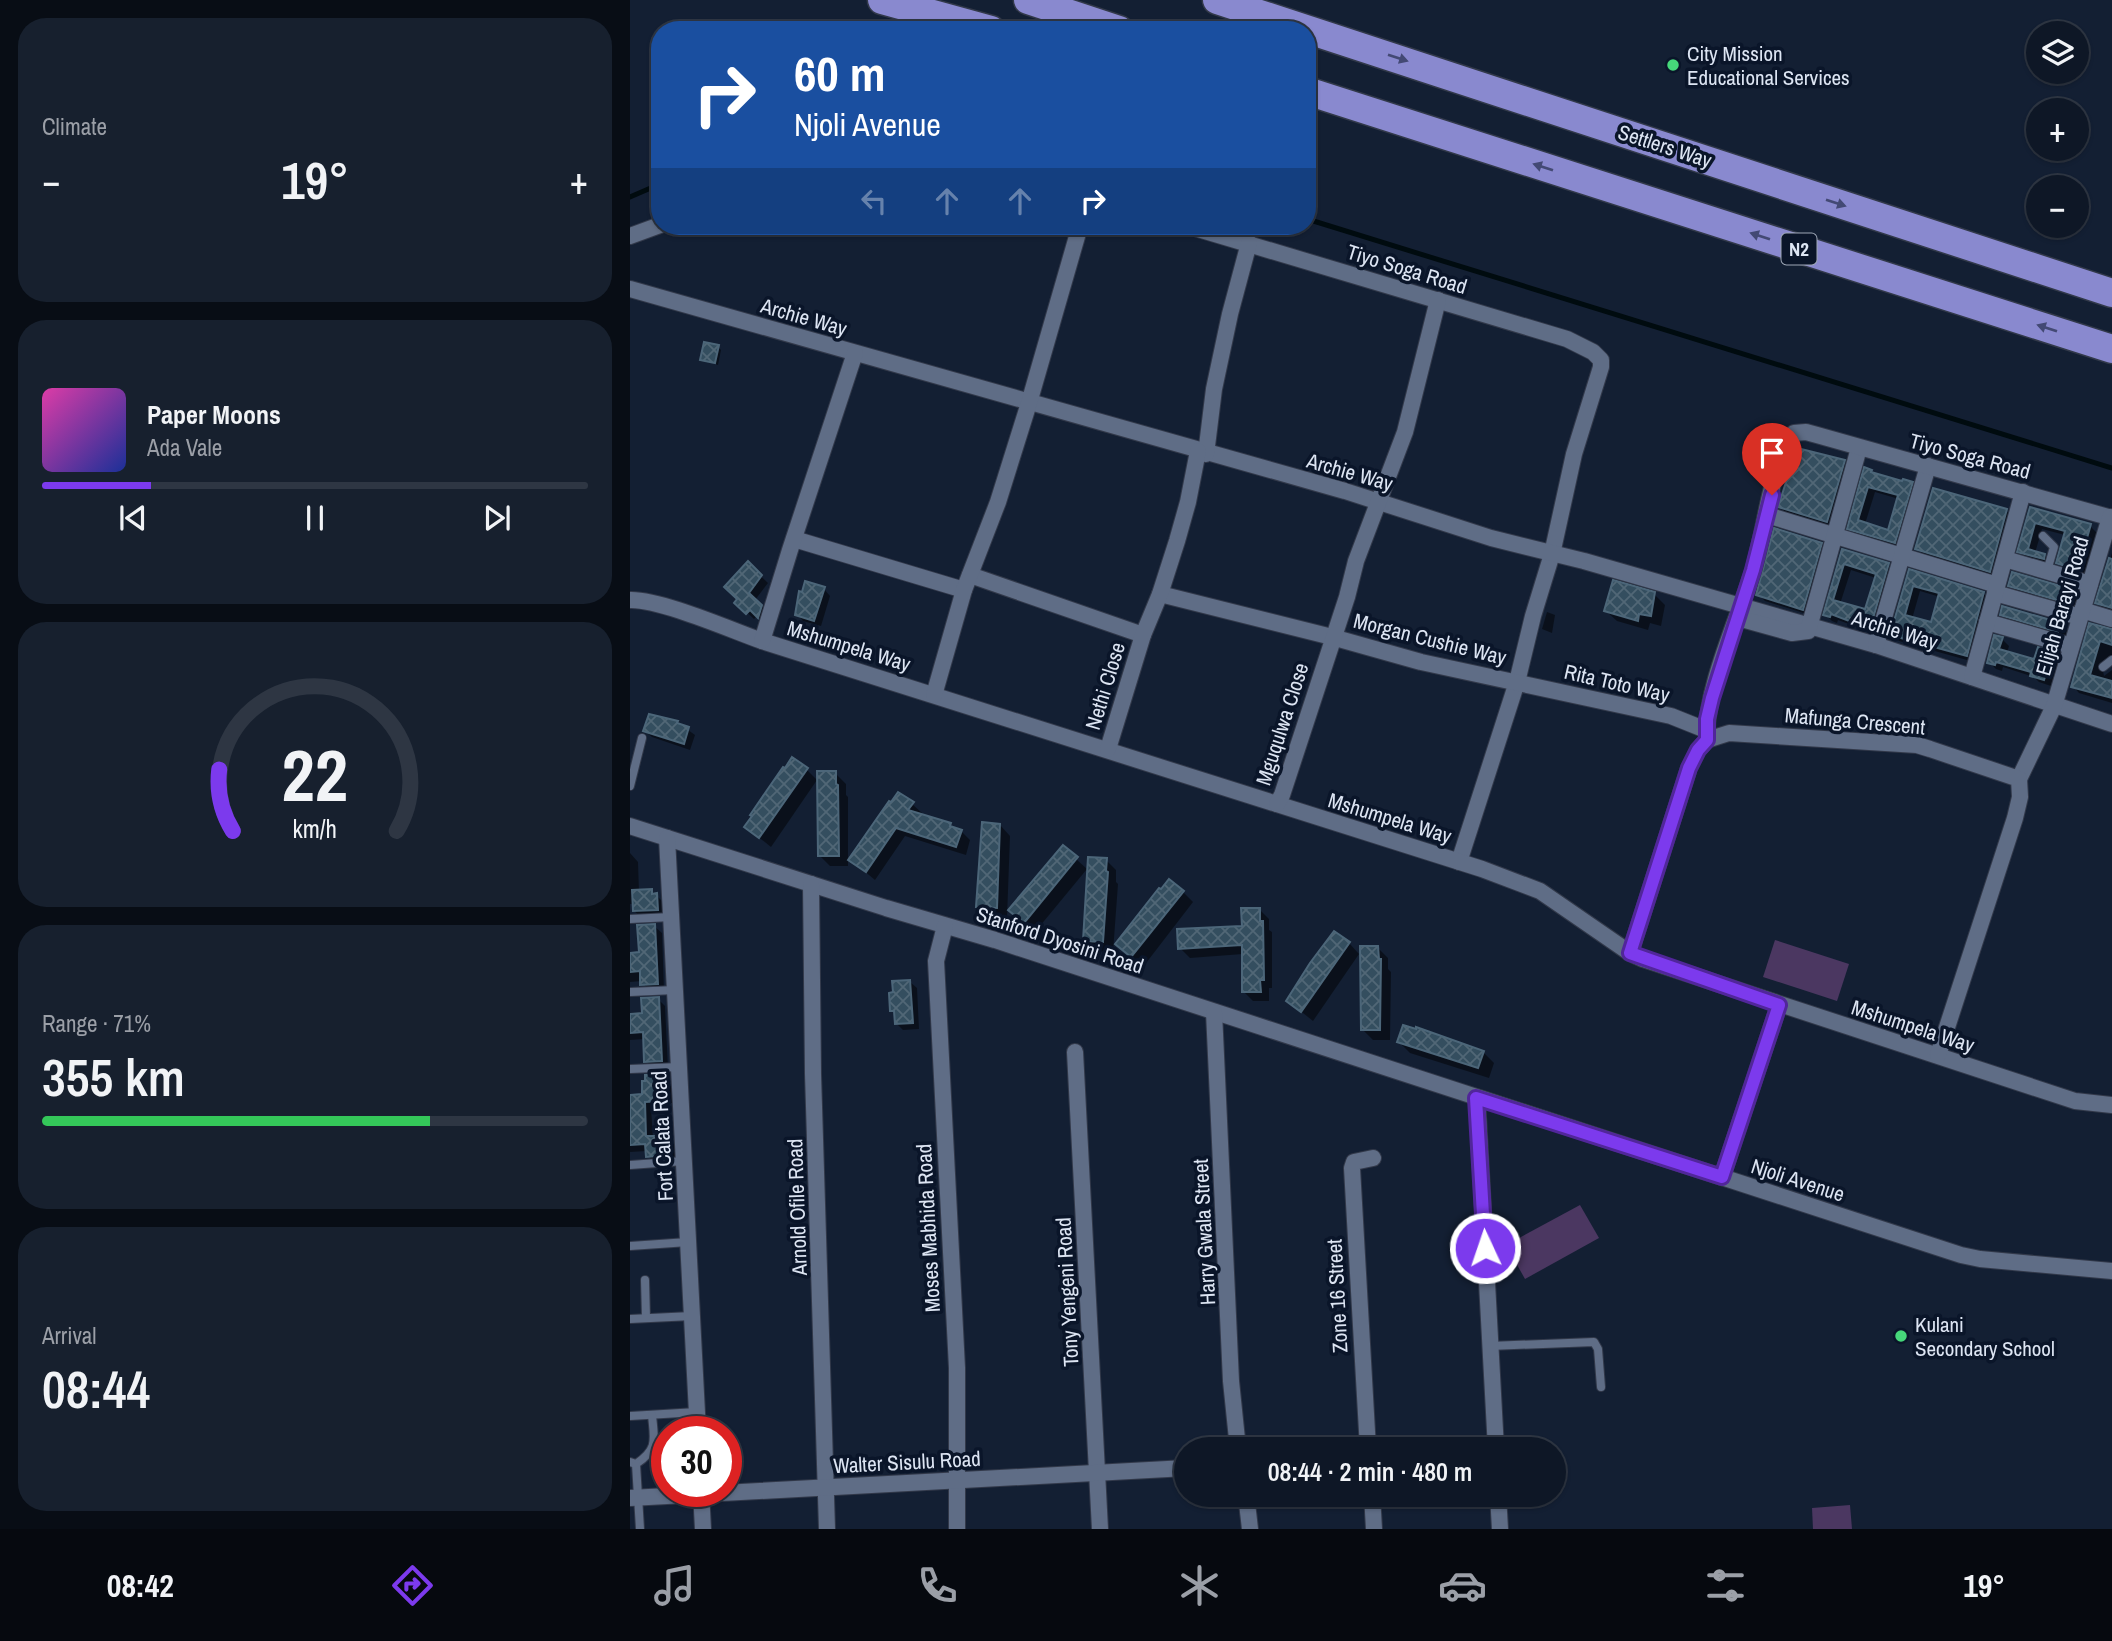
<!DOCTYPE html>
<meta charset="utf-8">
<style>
body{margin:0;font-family:"Archivo Narrow",sans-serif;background:#17202e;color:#f1f3f6;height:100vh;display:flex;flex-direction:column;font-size:26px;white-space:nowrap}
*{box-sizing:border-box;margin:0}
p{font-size:23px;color:#9b9fa7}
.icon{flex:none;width:38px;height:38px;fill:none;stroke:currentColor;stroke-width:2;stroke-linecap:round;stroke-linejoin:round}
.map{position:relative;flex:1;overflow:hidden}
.drawer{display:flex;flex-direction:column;gap:18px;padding:18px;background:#080d15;width:630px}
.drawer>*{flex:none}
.guide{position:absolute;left:21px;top:21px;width:665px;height:214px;border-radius:28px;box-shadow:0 2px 5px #0004,0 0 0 2px #2e3643;background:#1a4fa0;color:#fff;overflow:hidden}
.controls{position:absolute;left:1396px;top:21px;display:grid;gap:14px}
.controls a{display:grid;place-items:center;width:63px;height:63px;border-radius:50%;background:#0e1726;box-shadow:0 2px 5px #0004,0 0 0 2px #2e3643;font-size:35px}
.speed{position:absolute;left:21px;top:1416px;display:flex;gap:14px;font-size:35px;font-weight:700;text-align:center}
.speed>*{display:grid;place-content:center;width:91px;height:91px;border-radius:50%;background:#0e1726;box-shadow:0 2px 5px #0004,0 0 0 2px #2e3643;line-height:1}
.speed .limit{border:10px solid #d22;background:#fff;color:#111}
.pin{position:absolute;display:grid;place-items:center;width:60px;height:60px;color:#fff;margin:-72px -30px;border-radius:50% 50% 50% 0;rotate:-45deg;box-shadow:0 0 7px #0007}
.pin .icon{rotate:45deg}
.me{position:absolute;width:77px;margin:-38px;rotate:357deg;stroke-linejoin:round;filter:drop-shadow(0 0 5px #0008)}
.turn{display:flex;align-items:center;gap:24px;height:147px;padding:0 28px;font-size:32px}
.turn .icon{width:91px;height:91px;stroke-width:2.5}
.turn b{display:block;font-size:49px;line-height:60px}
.lanes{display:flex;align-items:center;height:66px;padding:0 28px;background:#0003;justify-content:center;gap:35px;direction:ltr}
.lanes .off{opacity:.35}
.big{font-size:52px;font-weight:600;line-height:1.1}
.drawer .widget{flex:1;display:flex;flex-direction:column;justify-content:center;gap:10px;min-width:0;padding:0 24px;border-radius:28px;background:#17202e}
.drawer .dial{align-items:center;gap:0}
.dial svg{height:182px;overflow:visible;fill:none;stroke:#2e3643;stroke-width:7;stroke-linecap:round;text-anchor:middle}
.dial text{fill:#f1f3f6;stroke:none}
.song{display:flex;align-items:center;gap:21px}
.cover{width:84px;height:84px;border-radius:10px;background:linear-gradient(135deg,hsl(320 70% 55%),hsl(230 70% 35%))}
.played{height:7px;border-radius:4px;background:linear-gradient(90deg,#7c3aed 20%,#2e3643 20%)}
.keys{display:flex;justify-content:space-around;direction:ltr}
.heat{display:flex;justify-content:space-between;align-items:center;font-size:38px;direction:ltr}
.charge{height:10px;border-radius:5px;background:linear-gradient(90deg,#34c759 71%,#2e3643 0)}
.trip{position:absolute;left:544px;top:1437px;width:392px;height:70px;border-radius:35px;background:#0e1726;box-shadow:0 2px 5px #0004,0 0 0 2px #2e3643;font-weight:600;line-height:70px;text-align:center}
.dock{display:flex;height:112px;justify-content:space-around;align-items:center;background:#06090f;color:#9b9fa7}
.dock .icon{width:49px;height:49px}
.dock .on{color:#7c3aed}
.dock b{font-size:32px;color:#f1f3f6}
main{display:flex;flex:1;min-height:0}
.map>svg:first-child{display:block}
.grass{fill:#4b3761}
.shadow{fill:#0007;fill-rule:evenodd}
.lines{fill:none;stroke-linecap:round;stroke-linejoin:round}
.stream{stroke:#000b0f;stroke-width:5}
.building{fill:url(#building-cross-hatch);stroke:#4c6679;stroke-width:2;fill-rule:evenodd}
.lane-casing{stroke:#32394a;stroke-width:10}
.street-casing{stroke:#32394a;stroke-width:18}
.highway-casing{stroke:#32394a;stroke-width:31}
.lane{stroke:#5f6d86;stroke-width:8}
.street{stroke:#5f6d86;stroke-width:16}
.highway{stroke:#8989cf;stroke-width:28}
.oneway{fill:#434974}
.route-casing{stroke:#51269a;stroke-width:18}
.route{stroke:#7c3aed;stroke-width:12}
.poi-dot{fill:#46d77a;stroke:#0a1529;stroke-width:2.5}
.labels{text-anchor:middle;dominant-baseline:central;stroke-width:7;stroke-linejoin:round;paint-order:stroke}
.shield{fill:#0a1529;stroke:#9ea7b6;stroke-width:2}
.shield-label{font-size:19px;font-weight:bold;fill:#dde5f3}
.poi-label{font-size:21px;fill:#dde5f3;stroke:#0a1529;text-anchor:start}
.street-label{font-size:21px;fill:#dde5f3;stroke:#0a1529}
</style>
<main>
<section class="drawer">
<div class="widget"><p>Climate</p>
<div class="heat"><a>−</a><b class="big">19°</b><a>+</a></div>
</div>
<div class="widget">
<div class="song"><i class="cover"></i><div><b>Paper Moons</b><p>Ada Vale</p></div></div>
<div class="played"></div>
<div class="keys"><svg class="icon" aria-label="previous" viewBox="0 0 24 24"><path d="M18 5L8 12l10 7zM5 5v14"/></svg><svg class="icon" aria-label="pause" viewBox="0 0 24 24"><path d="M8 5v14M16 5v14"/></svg><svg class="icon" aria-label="next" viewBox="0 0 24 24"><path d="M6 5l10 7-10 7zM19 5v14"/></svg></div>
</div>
<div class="widget dial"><svg viewBox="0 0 100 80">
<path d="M14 69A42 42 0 1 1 86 69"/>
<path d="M14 69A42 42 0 0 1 8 42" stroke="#7c3aed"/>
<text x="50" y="56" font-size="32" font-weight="700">22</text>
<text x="50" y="72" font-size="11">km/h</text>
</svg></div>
<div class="widget"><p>Range · 71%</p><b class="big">355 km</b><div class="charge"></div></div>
<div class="widget"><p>Arrival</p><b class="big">08:44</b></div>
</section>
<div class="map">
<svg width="1482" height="1529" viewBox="0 0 1482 1529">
<defs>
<pattern id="building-cross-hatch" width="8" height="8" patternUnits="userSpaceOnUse" patternTransform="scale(1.75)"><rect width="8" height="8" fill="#344e5f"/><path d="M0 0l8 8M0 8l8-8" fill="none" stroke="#516776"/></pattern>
</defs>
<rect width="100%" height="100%" fill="#131f33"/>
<g class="grass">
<polygon points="1145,940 1219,964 1207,1001 1133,977"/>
<polygon points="950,1205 969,1238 895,1279 876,1245"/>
<polygon points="1220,1505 1222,1529 1183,1529 1182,1508"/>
</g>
<g class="shadow">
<polygon points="88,347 91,350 88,365 72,359"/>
<polygon points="1214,462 1221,469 1204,528 1157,514 1150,507"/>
<path d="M1241,471L1245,475L1282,483L1288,490L1271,549L1226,535L1219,528ZM1245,492L1269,499L1259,532L1235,524Z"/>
<polygon points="1401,509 1460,526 1467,533 1455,575 1435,569 1428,563 1435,535 1412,529 1405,553 1414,555 1421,562 1420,565 1396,558 1389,551"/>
<polygon points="1376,511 1383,518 1367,578 1294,555 1287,549"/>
<polygon points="1191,544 1198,551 1180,615 1135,601 1128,594"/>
<path d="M1213,551L1258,565L1265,571L1246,634L1208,620L1207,623L1202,621L1195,614ZM1221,570L1246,578L1236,611L1210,604Z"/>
<polygon points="1482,553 1482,612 1474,609 1467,603"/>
<polygon points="118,564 138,583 125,600 138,613 135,623 127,616 124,619 107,603"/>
<path d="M1280,571L1354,594L1360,601L1344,662L1269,641L1262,634ZM1290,591L1310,597L1302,624L1282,619Z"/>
<polygon points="1383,574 1441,591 1447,598 1444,608 1387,592 1380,585"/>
<polygon points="194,589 200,596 191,626 173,621 167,614"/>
<polygon points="1024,594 1035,605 1031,626 1020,623 1018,630 987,621 976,611"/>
<polygon points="917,612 925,615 922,633 912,629"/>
<polygon points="1372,614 1430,624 1437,631 1435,637 1379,621"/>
<polygon points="1461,625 1482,631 1482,664 1473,671 1474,676 1482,670 1482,703 1449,693 1443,686"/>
<polygon points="1372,639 1379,646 1377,653 1406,661 1409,650 1423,653 1429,660 1421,686 1409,682 1404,677 1373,667 1372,671 1366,669 1359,662"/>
<polygon points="47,722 65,735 60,750 22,737 15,731"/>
<polygon points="176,769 187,780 141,847 116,827"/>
<polygon points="205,773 216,784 216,795 218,797 218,866 200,866 189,855"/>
<polygon points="282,804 292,813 290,816 320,825 331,831 340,840 336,855 275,836 245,880 221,860"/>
<polygon points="370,825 380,836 377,918 359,917 348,906"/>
<polygon points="0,853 8,862 9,892 21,891 26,895 33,902 34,916 11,917 4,911 4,904 0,904"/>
<polygon points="446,859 457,869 405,932 391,920"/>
<polygon points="476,860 486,870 486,882 488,884 483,952 465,951 454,941"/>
<polygon points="553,892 563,902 513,967 487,944"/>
<polygon points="630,910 639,919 639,930 642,932 642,988 639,988 639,1001 623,1001 614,992 613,954 560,958 550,948 613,928"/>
<polygon points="24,926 32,933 34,991 19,991 12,981 0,982 0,955 11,954"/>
<polygon points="719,943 729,954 683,1021 658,1001"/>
<polygon points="748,948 758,958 758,969 761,972 760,1040 743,1040 733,1030"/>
<polygon points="280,982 287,988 289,1029 273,1030 266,1023 266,1014 262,1011"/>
<polygon points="28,999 35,1006 38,1068 23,1068 16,1061 15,1039 0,1040 0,1013 13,1012"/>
<polygon points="788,1029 853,1052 864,1063 859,1078 780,1053 769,1042"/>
<polygon points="32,1076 43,1089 44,1103 39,1103 39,1107 21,1108 23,1138 34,1137 40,1141 47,1148 48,1162 25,1164 18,1156 17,1151 0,1152 0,1097 14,1096"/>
</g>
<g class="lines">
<g class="stream">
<polyline points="0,197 30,184"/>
<polyline points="677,219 1482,468"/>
</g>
</g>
<g class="building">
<polygon points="74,342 89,345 85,363 70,360"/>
<polygon points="1167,448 1215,460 1197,522 1148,507"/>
<path d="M1234,467L1242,470L1241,472L1272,481L1273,479L1283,482L1265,543L1217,529ZM1238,487L1268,495L1258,530L1228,520Z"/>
<polygon points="1303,488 1377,509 1360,572 1285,549"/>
<polygon points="1400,507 1461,524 1448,570 1426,563 1435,531 1405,523 1398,549 1415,554 1414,559 1387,552"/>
<polygon points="1144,528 1192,543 1173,610 1126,595"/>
<path d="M1212,549L1259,563L1240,629L1201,614L1200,617L1193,615ZM1214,564L1246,574L1235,609L1203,600Z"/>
<polygon points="1479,558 1482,559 1482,608 1465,603"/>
<polygon points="118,561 132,575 119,593 132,605 128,618 120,610 116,614 104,603 107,599 94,587"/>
<path d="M1279,569L1354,592L1337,656L1260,635ZM1283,586L1309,593L1301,622L1275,615Z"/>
<polygon points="1382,572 1441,589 1437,603 1378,586"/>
<polygon points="983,580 1025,592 1021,616 1009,614 1008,621 974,611"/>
<polygon points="175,581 195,587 184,621 165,615 169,591 172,592"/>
<polygon points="1372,606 1431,623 1428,632 1370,615"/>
<polygon points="1459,623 1482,629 1482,645 1470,641 1460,675 1482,681 1482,698 1441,687"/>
<polygon points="1364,635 1373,637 1369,649 1404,659 1408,647 1423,652 1414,680 1400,676 1401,672 1366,662 1365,665 1357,663"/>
<polygon points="19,714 48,721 47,723 59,727 54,744 13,731"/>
<polygon points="162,757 178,768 129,838 114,827 122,816 120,815 153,767 155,768"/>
<polygon points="187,771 206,771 206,784 208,785 209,856 188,856"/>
<polygon points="268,792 284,802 278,810 321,823 320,826 332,830 326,847 266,828 236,872 218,860 259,801 261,802"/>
<polygon points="352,822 370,824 367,908 346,907"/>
<polygon points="433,845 448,857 394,923 378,910"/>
<polygon points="458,857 477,858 476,871 478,872 473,942 453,941"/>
<polygon points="539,879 554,891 501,957 485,944 529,888 531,889"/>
<polygon points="22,889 22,894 27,893 28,910 3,911 2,890"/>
<polygon points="611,908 630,908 630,921 633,921 634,980 630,980 631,992 612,992 612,945 548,949 547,929 612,926"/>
<polygon points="25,924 28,984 10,985 10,971 0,972 0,953 9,952 7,925"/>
<polygon points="704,931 720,942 671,1012 656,1001 680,963"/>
<polygon points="730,946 748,946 749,959 751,959 750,1030 731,1030"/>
<polygon points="280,980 283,1023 265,1024 264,1011 260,1011 259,993 263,992 262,981"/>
<polygon points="29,997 32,1061 14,1062 13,1032 0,1033 0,1014 12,1013 11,998"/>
<polygon points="773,1025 786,1029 786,1027 854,1051 848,1068 767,1042"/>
<polygon points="32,1074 33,1080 37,1079 38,1096 32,1096 33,1101 15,1102 16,1136 35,1136 35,1140 40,1139 41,1155 16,1157 15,1144 0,1145 0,1095 12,1094 12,1081 15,1081 15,1075"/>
</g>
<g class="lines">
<defs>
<g id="lane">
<polyline points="1413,536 1424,547 1417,571"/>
<polyline points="1473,667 1482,660"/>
<polyline points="0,786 12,738"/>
<polyline points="0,919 41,917"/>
<polyline points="0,992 45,990"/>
<polyline points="0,1069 49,1067"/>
<polyline points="0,1165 54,1161"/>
<polyline points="0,1246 58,1242"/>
<polyline points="15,1280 16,1318"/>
<polyline points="0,1319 62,1316"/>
<polyline points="860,1346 964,1342 968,1349 971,1387"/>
<polyline points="0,1416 67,1412"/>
<path d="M0,1462L6,1464C29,1449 24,1439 22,1415"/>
<polyline points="6,1464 10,1529"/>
</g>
<g id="street">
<polyline points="558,226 937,339 963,352 971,360 971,367 944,454 922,554 903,616 887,682 829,862"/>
<polyline points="0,236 30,225"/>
<polyline points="0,289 715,491 861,538 954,561 1246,645 1482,724"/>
<polyline points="576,454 584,389 600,314 619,243"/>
<polyline points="1137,515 1367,585"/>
<polyline points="164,539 334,590"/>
<polyline points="1375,559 1460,584"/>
<polyline points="340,575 513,635"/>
<polyline points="1365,593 1450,617"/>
<polyline points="530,594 702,637 791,662 1041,716 1076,730"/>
<path d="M0,600C30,599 101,630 132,641L852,869L910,891L1000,953L1013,959L1445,1101L1482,1105"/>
<polyline points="1452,610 1482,619"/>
<polyline points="1108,618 1162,633 1178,631 1229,448"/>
<polyline points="1357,622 1441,646"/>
<polyline points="132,641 160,550 225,353"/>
<polyline points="1246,645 1298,466"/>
<polyline points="1342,677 1393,492"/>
<polyline points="304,695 334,590 368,502 399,403 450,226"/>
<path d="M1077,740C1074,691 1108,619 1123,571C1136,528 1139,470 1164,433L1176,432L1187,435L1482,518"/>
<polyline points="478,749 513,635 530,594 547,541 558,502 568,451"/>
<polyline points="1389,779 1424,706 1480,517"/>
<polyline points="647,804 652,795 717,597 726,561 775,432 808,300"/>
<polyline points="0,826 256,908 365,940 1331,1255 1350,1259 1482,1271"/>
<polyline points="37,838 68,1432"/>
<polyline points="181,884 183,1074 197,1529"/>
<polyline points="315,926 306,961 327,1368 327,1529"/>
<polyline points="1000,953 1059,768 1068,750 1077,740 1099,733 1287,745 1300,749 1389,779 1390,797 1385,818 1308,1055"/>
<polyline points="584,1012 601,1381 608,1449"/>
<polyline points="445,1052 470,1529"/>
<polyline points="847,1098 866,1449"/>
<polyline points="1092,1177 1149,1005"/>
<polyline points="738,1449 722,1168 724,1162 743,1158"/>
<polyline points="71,1491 73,1529"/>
<polyline points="616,1494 620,1529"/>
<polyline points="742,1494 744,1529"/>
<polyline points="868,1494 870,1529"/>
<polyline points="0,1498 556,1468"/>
</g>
<g id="highway">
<polyline points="252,0 361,30"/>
<polyline points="398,0 489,30"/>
<polyline points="587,0 1482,293"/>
<polyline points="677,91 1482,349"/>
</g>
</defs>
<use href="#lane" class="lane-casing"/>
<use href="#street" class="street-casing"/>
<use href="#highway" class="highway-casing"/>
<use href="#lane" class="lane"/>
<use href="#street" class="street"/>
<use href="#highway" class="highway"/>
</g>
<defs><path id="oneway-solid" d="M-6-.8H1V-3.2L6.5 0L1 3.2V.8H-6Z" transform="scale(1.75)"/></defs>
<g class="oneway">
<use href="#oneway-solid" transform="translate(768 58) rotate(18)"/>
<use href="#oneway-solid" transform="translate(913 167) rotate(-162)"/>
<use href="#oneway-solid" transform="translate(1206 203) rotate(18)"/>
<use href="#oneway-solid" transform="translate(1130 236) rotate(-162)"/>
<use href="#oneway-solid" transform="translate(1417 328) rotate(-162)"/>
</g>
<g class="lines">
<defs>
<polyline id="route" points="855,1248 846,1098 1092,1177 1149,1005 1000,953 1059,768 1068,750 1077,740 1077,719 1082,698 1123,570 1142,495"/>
</defs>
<use href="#route" class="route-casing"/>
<use href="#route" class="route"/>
</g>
<g class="poi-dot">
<circle cx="1043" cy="65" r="7"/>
<circle cx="1271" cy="1336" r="7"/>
</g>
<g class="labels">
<rect class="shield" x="1151.5" y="233.5" width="35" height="31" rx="5"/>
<g class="shield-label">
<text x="1169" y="249">N2</text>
</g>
<g class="poi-label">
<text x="1057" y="53">City Mission<tspan x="1057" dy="24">Educational Services</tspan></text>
<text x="1285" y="1324">Kulani<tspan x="1285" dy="24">Secondary School</tspan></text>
</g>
<g class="street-label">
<text transform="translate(1035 146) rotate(18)">Settlers Way</text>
<text transform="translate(777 269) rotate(17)">Tiyo Soga Road</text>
<text transform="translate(174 317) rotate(16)">Archie Way</text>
<text transform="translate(1340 456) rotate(15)">Tiyo Soga Road</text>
<text transform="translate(720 472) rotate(16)">Archie Way</text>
<text transform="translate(1432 606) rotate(-74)">Elijah Barayi Road</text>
<text transform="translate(1265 630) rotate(17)">Archie Way</text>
<text transform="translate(800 639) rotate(14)">Morgan Cushie Way</text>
<text transform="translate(219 646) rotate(17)">Mshumpela Way</text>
<text transform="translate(987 683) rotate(13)">Rita Toto Way</text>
<text transform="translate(475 686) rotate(-73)">Nethi Close</text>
<text transform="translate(1225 721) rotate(5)">Mafunga Crescent</text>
<text transform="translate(652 724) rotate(-72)">Mguqulwa Close</text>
<text transform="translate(760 818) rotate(17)">Mshumpela Way</text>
<text transform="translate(430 940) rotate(18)">Stanford Dyosini Road</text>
<text transform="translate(1283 1026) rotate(18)">Mshumpela Way</text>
<text transform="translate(32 1136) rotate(-93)">Fort Calata Road</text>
<text transform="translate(1168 1180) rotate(18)">Njoli Avenue</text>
<text transform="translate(167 1207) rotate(-92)">Arnold Ofile Road</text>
<text transform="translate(298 1228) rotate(-93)">Moses Mabhida Road</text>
<text transform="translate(574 1232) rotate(-93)">Harry Gwala Street</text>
<text transform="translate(437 1292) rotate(-93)">Tony Yengeni Road</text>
<text transform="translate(707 1296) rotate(-93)">Zone 16 Street</text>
<text transform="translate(277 1462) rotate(-3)">Walter Sisulu Road</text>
</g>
</g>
</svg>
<div class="controls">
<a><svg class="icon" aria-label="layers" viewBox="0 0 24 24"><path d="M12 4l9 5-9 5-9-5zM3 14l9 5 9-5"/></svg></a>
<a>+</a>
<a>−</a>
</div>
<div class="speed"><div class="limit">30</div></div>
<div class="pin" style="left:1142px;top:495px;background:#d93025"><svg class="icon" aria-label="arrive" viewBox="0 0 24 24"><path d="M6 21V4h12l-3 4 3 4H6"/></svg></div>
<svg class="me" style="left:855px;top:1248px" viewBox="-20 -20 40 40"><circle r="17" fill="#7c3aed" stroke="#fff" stroke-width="3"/><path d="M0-11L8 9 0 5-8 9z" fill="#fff"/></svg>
<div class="trip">08:44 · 2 min · 480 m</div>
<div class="guide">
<div class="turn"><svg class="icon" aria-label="right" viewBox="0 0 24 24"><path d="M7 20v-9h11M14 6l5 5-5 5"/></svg><div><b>60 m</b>Njoli Avenue</div></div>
<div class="lanes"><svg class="icon off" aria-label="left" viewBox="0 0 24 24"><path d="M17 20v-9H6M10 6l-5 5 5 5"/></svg><svg class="icon off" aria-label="ahead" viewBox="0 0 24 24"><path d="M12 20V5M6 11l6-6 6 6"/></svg><svg class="icon off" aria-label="ahead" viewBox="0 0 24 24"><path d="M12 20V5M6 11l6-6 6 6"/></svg><svg class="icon" aria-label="right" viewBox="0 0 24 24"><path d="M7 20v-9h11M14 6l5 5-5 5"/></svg></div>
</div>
</div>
</main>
<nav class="dock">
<b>08:42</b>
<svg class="icon on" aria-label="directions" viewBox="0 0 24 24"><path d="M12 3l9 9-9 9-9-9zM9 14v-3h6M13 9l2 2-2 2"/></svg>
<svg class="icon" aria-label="music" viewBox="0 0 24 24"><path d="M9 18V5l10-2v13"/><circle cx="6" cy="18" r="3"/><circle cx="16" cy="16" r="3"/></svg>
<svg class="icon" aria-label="phone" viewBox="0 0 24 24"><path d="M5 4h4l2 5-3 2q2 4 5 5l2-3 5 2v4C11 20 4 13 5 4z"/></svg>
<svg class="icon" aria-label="climate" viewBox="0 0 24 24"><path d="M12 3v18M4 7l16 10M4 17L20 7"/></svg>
<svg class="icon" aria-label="car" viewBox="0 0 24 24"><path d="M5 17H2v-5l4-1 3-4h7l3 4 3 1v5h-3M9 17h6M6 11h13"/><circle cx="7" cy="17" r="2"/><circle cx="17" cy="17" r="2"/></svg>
<svg class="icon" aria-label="filters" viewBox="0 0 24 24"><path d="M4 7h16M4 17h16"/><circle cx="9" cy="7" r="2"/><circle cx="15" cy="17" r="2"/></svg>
<b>19°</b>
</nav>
